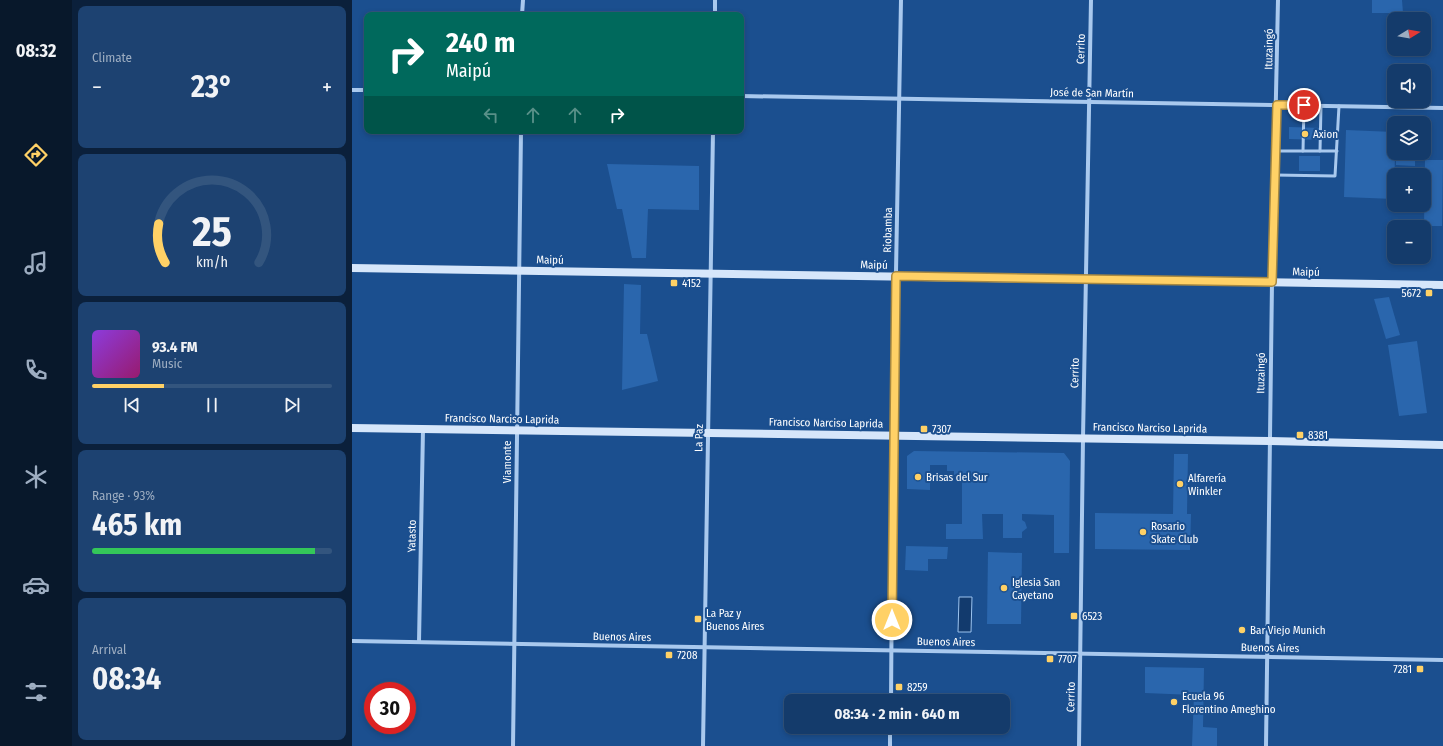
<!DOCTYPE html>
<meta charset="utf-8">
<style>
body{margin:0;font-family:"Fira Sans Condensed",sans-serif;background:#1d4271;color:#f1f3f6;height:100vh;display:flex;flex-direction:column;font-size:15px;white-space:nowrap}
*{box-sizing:border-box;margin:0}
p{font-size:13px;color:#9dadc1}
.icon{flex:none;width:22px;height:22px;fill:none;stroke:currentColor;stroke-width:2;stroke-linecap:round;stroke-linejoin:round}
.map{position:relative;flex:1;overflow:hidden}
.details{display:flex;flex-direction:column;gap:6px;padding:6px;background:#0b203b;width:280px}
.details>*{flex:none}
.guide{position:absolute;left:12px;top:12px;width:380px;height:122px;border-radius:8px;box-shadow:0 2px 6px #0003,0 0 0 1px #33557e;background:#00695c;color:#fff;overflow:hidden}
.needle{width:26px;rotate:79deg}
.buttons{position:absolute;left:1035px;top:12px;display:grid;gap:8px}
.buttons a{display:grid;place-items:center;width:44px;height:44px;border-radius:8px;background:#143b6b;box-shadow:0 2px 6px #0003,0 0 0 1px #33557e;font-size:20px}
.speed{position:absolute;left:12px;top:682px;display:flex;gap:8px;font-size:20px;font-weight:700;text-align:center}
.speed>*{display:grid;place-content:center;width:52px;height:52px;border-radius:50%;background:#143b6b;box-shadow:0 2px 6px #0003,0 0 0 1px #33557e;line-height:1}
.speed .limit{border:6px solid #d22;background:#fff;color:#111}
.pin{position:absolute;display:grid;place-items:center;width:34px;height:34px;color:#fff;margin:-17px;border:2px solid #fff;border-radius:50%;box-shadow:0 1px 4px #0007}
.me{position:absolute;width:44px;margin:-22px;rotate:0deg;stroke-linejoin:round;filter:drop-shadow(0 0 3px #0008)}
.turn{display:flex;align-items:center;gap:14px;height:84px;padding:0 16px;font-size:18px}
.turn .icon{width:52px;height:52px;stroke-width:2.5}
.turn b{display:block;font-size:28px;line-height:34px}
.lanes{display:flex;align-items:center;height:38px;padding:0 16px;background:#0003;justify-content:center;gap:20px;direction:ltr}
.lanes .off{opacity:.35}
.big{font-size:30px;font-weight:700;line-height:1.1}
.details .widget{flex:1;display:flex;flex-direction:column;justify-content:center;gap:6px;min-width:0;padding:0 14px;border-radius:8px;background:#1d4271}
.details .dial{align-items:center;gap:0}
.dial svg{height:104px;overflow:visible;fill:none;stroke:#33557e;stroke-width:7;stroke-linecap:round;text-anchor:middle}
.dial text{fill:#f1f3f6;stroke:none}
.song{display:flex;align-items:center;gap:12px}
.cover{width:48px;height:48px;border-radius:6px;background:linear-gradient(135deg,hsl(270 70% 55%),hsl(320 70% 35%))}
.played{height:4px;border-radius:2px;background:linear-gradient(90deg,#ffd166 30%,#33557e 30%)}
.keys{display:flex;justify-content:space-around;direction:ltr}
.heat{display:flex;justify-content:space-between;align-items:center;font-size:22px;direction:ltr}
.charge{height:6px;border-radius:3px;background:linear-gradient(90deg,#34c759 93%,#33557e 0)}
.trip{position:absolute;left:432px;top:694px;width:226px;height:40px;border-radius:8px;background:#143b6b;box-shadow:0 2px 6px #0003,0 0 0 1px #33557e;font-weight:700;line-height:40px;text-align:center}
main{display:flex;flex:1;min-height:0}
.tab-bar{display:flex;flex-direction:column;width:72px;justify-content:space-around;align-items:center;background:#08182b;color:#9dadc1}
.tab-bar .icon{width:28px;height:28px}
.tab-bar .current{color:#ffd166}
.tab-bar b{font-size:18px;color:#f1f3f6}
.map>svg:first-child{display:block}
.water{fill:#123a6d;stroke:#9cc4f0}
.building{fill:#2a66ad}
.lines{fill:none;stroke-linecap:round;stroke-linejoin:round}
.service{stroke:#a9c9ee;stroke-width:3}
.minor{stroke:#a9c9ee;stroke-width:4}
.secondary{stroke:#d6e6fa;stroke-width:8}
.route-casing{stroke:#a68842;stroke-width:10}
.route{stroke:#ffd166;stroke-width:7}
.poi-dot{fill:#ffd166;stroke:#1b4f8f;stroke-width:1.5}
.labels{text-anchor:middle;dominant-baseline:central;stroke-width:4;stroke-linejoin:round;paint-order:stroke}
.street-label{font-size:11px;fill:#fff;stroke:#1b4f8f}
.poi-label{font-size:11px;fill:#fff;stroke:#1b4f8f;text-anchor:start}
</style>
<main>
<nav class="tab-bar">
<b>08:32</b>
<svg class="icon current" aria-label="directions" viewBox="0 0 24 24"><path d="M12 3l9 9-9 9-9-9zM9 14v-3h6M13 9l2 2-2 2"/></svg>
<svg class="icon" aria-label="music" viewBox="0 0 24 24"><path d="M9 18V5l10-2v13"/><circle cx="6" cy="18" r="3"/><circle cx="16" cy="16" r="3"/></svg>
<svg class="icon" aria-label="phone" viewBox="0 0 24 24"><path d="M5 4h4l2 5-3 2q2 4 5 5l2-3 5 2v4C11 20 4 13 5 4z"/></svg>
<svg class="icon" aria-label="climate" viewBox="0 0 24 24"><path d="M12 3v18M4 7l16 10M4 17L20 7"/></svg>
<svg class="icon" aria-label="car" viewBox="0 0 24 24"><path d="M5 17H2v-5l4-1 3-4h7l3 4 3 1v5h-3M9 17h6M6 11h13"/><circle cx="7" cy="17" r="2"/><circle cx="17" cy="17" r="2"/></svg>
<svg class="icon" aria-label="filters" viewBox="0 0 24 24"><path d="M4 7h16M4 17h16"/><circle cx="9" cy="7" r="2"/><circle cx="15" cy="17" r="2"/></svg>
</nav>
<section class="details">
<div class="widget"><p>Climate</p>
<div class="heat"><a>−</a><b class="big">23°</b><a>+</a></div>
</div>
<div class="widget dial"><svg viewBox="0 0 100 80">
<path d="M14 69A42 42 0 1 1 86 69"/>
<path d="M14 69A42 42 0 0 1 9 39" stroke="#ffd166"/>
<text x="50" y="56" font-size="32" font-weight="700">25</text>
<text x="50" y="72" font-size="11">km/h</text>
</svg></div>
<div class="widget">
<div class="song"><i class="cover"></i><div><b>93.4 FM</b><p>Music</p></div></div>
<div class="played"></div>
<div class="keys"><svg class="icon" aria-label="previous" viewBox="0 0 24 24"><path d="M18 5L8 12l10 7zM5 5v14"/></svg><svg class="icon" aria-label="pause" viewBox="0 0 24 24"><path d="M8 5v14M16 5v14"/></svg><svg class="icon" aria-label="next" viewBox="0 0 24 24"><path d="M6 5l10 7-10 7zM19 5v14"/></svg></div>
</div>
<div class="widget"><p>Range · 93%</p><b class="big">465 km</b><div class="charge"></div></div>
<div class="widget"><p>Arrival</p><b class="big">08:34</b></div>
</section>
<div class="map">
<svg width="1091" height="746" viewBox="0 0 1091 746">
<rect width="100%" height="100%" fill="#1b4f8f"/>
<polygon class="water" points="607,597 620,597 619,632 606,632"/>
<g class="building">
<polygon points="1020,0 1050,0 1051,13 1020,13"/>
<polygon points="937,127 970,128 970,140 937,139"/>
<polygon points="994,130 1042,132 1042,153 1043,153 1042,199 992,197"/>
<polygon points="1044,153 1063,153 1063,166 1044,165"/>
<rect x="947" y="156" width="21" height="15"/>
<polygon points="1073,160 1091,160 1090,226 1072,226"/>
<polygon points="255,164 347,166 347,210 296,209 294,258 280,258 270,209 265,209"/>
<polygon points="272,284 289,285 288,334 295,334 306,381 270,390"/>
<polygon points="1037,297 1048,335 1034,339 1022,299"/>
<polygon points="1065,341 1075,413 1047,416 1036,345"/>
<polygon points="562,451 712,453 718,461 717,553 702,553 702,515 670,514 670,520 673,522 675,528 670,532 670,538 651,538 651,514 630,514 631,539 594,539 594,524 610,524 610,475 602,475 602,471 595,471 595,465 578,465 578,490 555,489 555,456"/>
<polygon points="822,454 836,454 835,514 839,514 838,550 743,549 743,513 821,514"/>
<polygon points="554,546 596,547 595,559 576,559 576,571 553,570"/>
<polygon points="636,552 670,553 669,624 635,624"/>
<polygon points="793,667 852,668 851,727 865,728 865,746 840,746 842,695 793,693"/>
</g>
<g class="lines">
<g class="service">
<polyline points="924,151 985,151"/>
<polyline points="951,151 952,105"/>
<polyline points="968,151 969,106"/>
<polyline points="923,175 983,176 987,106"/>
</g>
<g class="minor">
<polyline points="170,15 171,0"/>
<polyline points="363,15 363,0"/>
<polyline points="0,90 15,90"/>
<polyline points="389,96 1091,108"/>
<polyline points="0,641 1091,660"/>
<polyline points="67,642 71,429"/>
<polyline points="539,701 541,435 549,0"/>
<polyline points="161,746 169,131"/>
<polyline points="351,746 361,131"/>
<polyline points="538,746 538,727"/>
<polyline points="727,746 731,438 739,0"/>
<polyline points="914,746 920,282 926,0"/>
</g>
<g class="secondary">
<polyline points="0,268 1091,285"/>
<polyline points="0,428 917,441 1091,445"/>
</g>
</g>
<g class="lines">
<defs>
<polyline id="route" points="540,620 544,276 920,282 925,105 952,105"/>
</defs>
<use href="#route" class="route-casing"/>
<use href="#route" class="route"/>
</g>
<g class="poi-dot">
<circle cx="953" cy="134" r="4"/>
<rect x="318" y="279" width="8" height="8" rx="2"/>
<rect x="1073" y="289" width="8" height="8" rx="2"/>
<rect x="568" y="425" width="8" height="8" rx="2"/>
<rect x="944" y="431" width="8" height="8" rx="2"/>
<circle cx="566" cy="477" r="4"/>
<circle cx="828" cy="484" r="4"/>
<circle cx="791" cy="532" r="4"/>
<circle cx="652" cy="588" r="4"/>
<rect x="718" y="612" width="8" height="8" rx="2"/>
<rect x="342" y="615" width="8" height="8" rx="2"/>
<circle cx="890" cy="630" r="4"/>
<rect x="313" y="651" width="8" height="8" rx="2"/>
<rect x="694" y="655" width="8" height="8" rx="2"/>
<rect x="1064" y="665" width="8" height="8" rx="2"/>
<rect x="543" y="683" width="8" height="8" rx="2"/>
<circle cx="822" cy="702" r="4"/>
</g>
<g class="labels">
<g class="street-label">
<text transform="translate(729 49) rotate(-89)">Cerrito</text>
<text transform="translate(917 49) rotate(-89)">Ituzaingó</text>
<text transform="translate(740 93) rotate(1)">José de San Martín</text>
<text transform="translate(536 230) rotate(-89)">Riobamba</text>
<text transform="translate(198 260) rotate(1)">Maipú</text>
<text transform="translate(522 265) rotate(1)">Maipú</text>
<text transform="translate(954 272) rotate(1)">Maipú</text>
<text transform="translate(723 373) rotate(-89)">Cerrito</text>
<text transform="translate(909 373) rotate(-89)">Ituzaingó</text>
<text transform="translate(150 419) rotate(1)">Francisco Narciso Laprida</text>
<text transform="translate(474 423) rotate(1)">Francisco Narciso Laprida</text>
<text transform="translate(798 428) rotate(1)">Francisco Narciso Laprida</text>
<text transform="translate(347 438) rotate(-89)">La Paz</text>
<text transform="translate(155 462) rotate(-90)">Viamonte</text>
<text transform="translate(60 536) rotate(-89)">Yatasto</text>
<text transform="translate(270 637) rotate(1)">Buenos Aires</text>
<text transform="translate(594 642) rotate(1)">Buenos Aires</text>
<text transform="translate(918 648) rotate(1)">Buenos Aires</text>
<text transform="translate(719 697) rotate(-89)">Cerrito</text>
</g>
<g class="poi-label">
<text x="961" y="134">Axion</text>
<text x="330" y="283">4152</text>
<text x="1069" y="293" text-anchor="end">5672</text>
<text x="580" y="429">7307</text>
<text x="956" y="435">8381</text>
<text x="574" y="477">Brisas del Sur</text>
<text x="836" y="478">Alfarería<tspan x="836" dy="13">Winkler</tspan></text>
<text x="799" y="526">Rosario<tspan x="799" dy="13">Skate Club</tspan></text>
<text x="660" y="582">Iglesia San<tspan x="660" dy="13">Cayetano</tspan></text>
<text x="354" y="613">La Paz y<tspan x="354" dy="13">Buenos Aires</tspan></text>
<text x="730" y="616">6523</text>
<text x="898" y="630">Bar Viejo Munich</text>
<text x="325" y="655">7208</text>
<text x="706" y="659">7707</text>
<text x="1060" y="669" text-anchor="end">7281</text>
<text x="555" y="687">8259</text>
<text x="830" y="696">Ecuela 96<tspan x="830" dy="13">Florentino Ameghino</tspan></text>
</g>
</g>
</svg>
<div class="buttons">
<a><svg class="needle" viewBox="-14 -14 28 28"><path d="M0-13l5 13h-10z" fill="#e53935"/><path d="M0 13l5-13h-10z" fill="#9dadc1"/></svg></a>
<a><svg class="icon" aria-label="sound" viewBox="0 0 24 24"><path d="M4 9h4l5-4v14l-5-4H4zM17 9q2 3 0 6"/></svg></a>
<a><svg class="icon" aria-label="layers" viewBox="0 0 24 24"><path d="M12 4l9 5-9 5-9-5zM3 14l9 5 9-5"/></svg></a>
<a>+</a>
<a>−</a>
</div>
<div class="speed"><div class="limit">30</div></div>
<div class="pin" style="left:952px;top:105px;background:#d93025"><svg class="icon" aria-label="arrive" viewBox="0 0 24 24"><path d="M6 21V4h12l-3 4 3 4H6"/></svg></div>
<svg class="me" style="left:540px;top:620px" viewBox="-20 -20 40 40"><circle r="17" fill="#ffd166" stroke="#fff" stroke-width="3"/><path d="M0-11L8 9 0 5-8 9z" fill="#fff"/></svg>
<div class="trip">08:34 · 2 min · 640 m</div>
<div class="guide">
<div class="turn"><svg class="icon" aria-label="right" viewBox="0 0 24 24"><path d="M7 20v-9h11M14 6l5 5-5 5"/></svg><div><b>240 m</b>Maipú</div></div>
<div class="lanes"><svg class="icon off" aria-label="left" viewBox="0 0 24 24"><path d="M17 20v-9H6M10 6l-5 5 5 5"/></svg><svg class="icon off" aria-label="ahead" viewBox="0 0 24 24"><path d="M12 20V5M6 11l6-6 6 6"/></svg><svg class="icon off" aria-label="ahead" viewBox="0 0 24 24"><path d="M12 20V5M6 11l6-6 6 6"/></svg><svg class="icon" aria-label="right" viewBox="0 0 24 24"><path d="M7 20v-9h11M14 6l5 5-5 5"/></svg></div>
</div>
</div>
</main>
